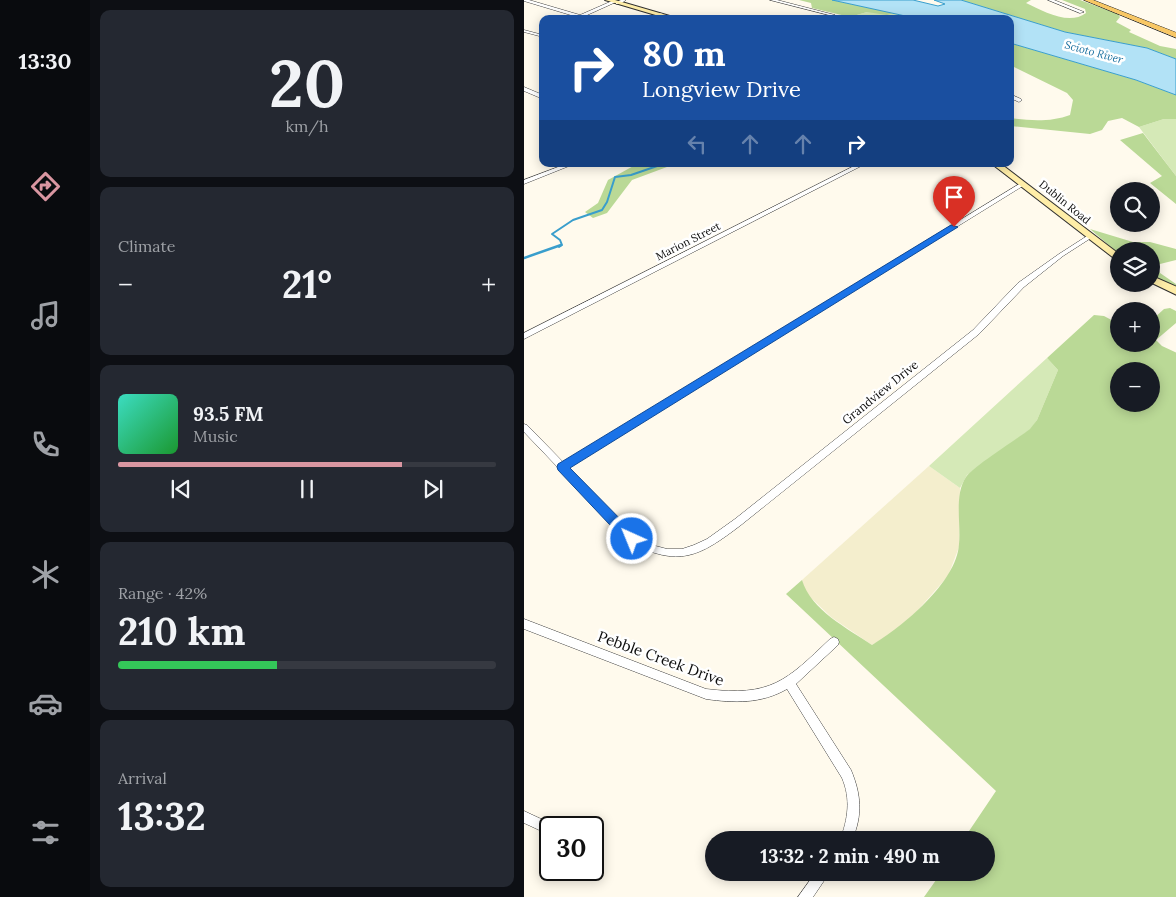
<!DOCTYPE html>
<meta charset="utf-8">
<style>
body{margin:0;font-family:Lora,serif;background:#242831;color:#f1f3f6;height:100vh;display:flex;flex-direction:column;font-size:19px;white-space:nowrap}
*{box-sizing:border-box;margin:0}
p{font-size:16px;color:#9ea1a6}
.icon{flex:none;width:28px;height:28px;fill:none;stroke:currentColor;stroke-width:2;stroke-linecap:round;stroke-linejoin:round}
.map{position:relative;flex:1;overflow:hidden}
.panel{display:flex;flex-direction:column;gap:10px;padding:10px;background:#0d0f14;width:434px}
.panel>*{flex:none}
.banner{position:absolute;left:15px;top:15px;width:475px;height:152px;border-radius:10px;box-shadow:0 2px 12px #0003;background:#1a4fa0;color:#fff;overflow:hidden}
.buttons{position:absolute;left:586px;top:182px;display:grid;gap:10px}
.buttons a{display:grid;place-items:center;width:50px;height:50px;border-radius:50%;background:#171b24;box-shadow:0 2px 12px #0003;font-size:25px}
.speed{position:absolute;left:15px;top:816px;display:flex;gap:10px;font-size:25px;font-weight:700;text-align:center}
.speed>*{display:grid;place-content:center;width:65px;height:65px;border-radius:50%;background:#171b24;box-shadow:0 2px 12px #0003;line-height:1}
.speed .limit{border:2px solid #111;border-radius:8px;background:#fff;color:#111}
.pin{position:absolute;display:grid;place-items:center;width:42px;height:42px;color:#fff;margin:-51px -21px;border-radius:50% 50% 50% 0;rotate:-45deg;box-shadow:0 0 5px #0007}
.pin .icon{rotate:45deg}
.me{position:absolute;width:55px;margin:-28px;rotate:316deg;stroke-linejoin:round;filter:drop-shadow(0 0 4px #0008)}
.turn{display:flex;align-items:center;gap:18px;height:105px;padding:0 20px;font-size:22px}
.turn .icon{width:65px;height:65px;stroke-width:2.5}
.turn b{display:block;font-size:35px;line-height:42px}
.lanes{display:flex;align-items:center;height:48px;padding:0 20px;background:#0003;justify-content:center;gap:25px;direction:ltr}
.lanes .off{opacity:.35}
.big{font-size:38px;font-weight:700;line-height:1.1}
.panel .card{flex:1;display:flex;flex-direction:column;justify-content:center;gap:8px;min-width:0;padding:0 18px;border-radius:10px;background:#242831}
.panel .dial{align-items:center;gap:0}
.dial b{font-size:65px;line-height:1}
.song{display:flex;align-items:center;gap:15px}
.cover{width:60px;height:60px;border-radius:8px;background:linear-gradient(135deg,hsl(170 70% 55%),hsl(130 70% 35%))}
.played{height:5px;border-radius:2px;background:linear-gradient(90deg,#d996a1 75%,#363941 75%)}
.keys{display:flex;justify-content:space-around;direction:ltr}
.heat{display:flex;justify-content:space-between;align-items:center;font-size:28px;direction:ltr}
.charge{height:8px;border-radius:4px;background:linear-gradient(90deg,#34c759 42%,#363941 0)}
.trip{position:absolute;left:181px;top:831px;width:290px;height:50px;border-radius:25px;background:#171b24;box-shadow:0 2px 12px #0003;font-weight:700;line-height:50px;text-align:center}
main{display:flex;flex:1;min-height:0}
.tab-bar{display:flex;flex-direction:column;width:90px;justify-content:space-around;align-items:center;background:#090b0e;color:#9ea1a6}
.tab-bar .icon{width:35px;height:35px}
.tab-bar .current{color:#d996a1}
.tab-bar b{font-size:22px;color:#f1f3f6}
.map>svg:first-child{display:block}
.farmland{fill:#f4eecd}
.green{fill:#d5e9b7}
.forest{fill:#bad996;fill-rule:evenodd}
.water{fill:#b2e2f6;stroke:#399ecc}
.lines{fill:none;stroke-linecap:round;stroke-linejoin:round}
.stream-far1{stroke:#399ecc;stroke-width:2}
.stream{stroke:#399ecc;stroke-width:2.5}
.minor-casing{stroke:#404040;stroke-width:1}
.secondary-casing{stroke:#2f2f2f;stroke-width:2}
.primary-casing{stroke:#1e1e1e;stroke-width:1}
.minor{fill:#fff;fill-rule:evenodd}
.secondary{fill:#ffeea8;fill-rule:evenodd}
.primary{fill:#f8c764;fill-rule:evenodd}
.route{fill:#1a73e8;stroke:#114b97}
.labels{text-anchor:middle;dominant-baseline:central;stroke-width:5;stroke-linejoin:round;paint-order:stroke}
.far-water-label{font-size:11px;font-style:italic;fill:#176e9e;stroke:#fff}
.far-street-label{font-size:11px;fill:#0d0d0d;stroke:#fff}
.street-label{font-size:12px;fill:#0d0d0d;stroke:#fff}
.near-street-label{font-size:15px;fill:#0d0d0d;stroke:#fff}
</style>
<main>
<nav class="tab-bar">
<b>13:30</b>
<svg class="icon current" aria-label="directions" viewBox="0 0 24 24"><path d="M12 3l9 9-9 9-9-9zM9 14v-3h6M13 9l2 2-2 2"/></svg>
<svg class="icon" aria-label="music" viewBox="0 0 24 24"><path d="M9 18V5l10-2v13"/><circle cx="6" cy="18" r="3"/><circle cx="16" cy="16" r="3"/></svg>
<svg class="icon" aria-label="phone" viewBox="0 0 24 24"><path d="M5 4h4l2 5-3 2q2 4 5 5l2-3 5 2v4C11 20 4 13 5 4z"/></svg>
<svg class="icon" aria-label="climate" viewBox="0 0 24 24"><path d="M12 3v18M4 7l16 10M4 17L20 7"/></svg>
<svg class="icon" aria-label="car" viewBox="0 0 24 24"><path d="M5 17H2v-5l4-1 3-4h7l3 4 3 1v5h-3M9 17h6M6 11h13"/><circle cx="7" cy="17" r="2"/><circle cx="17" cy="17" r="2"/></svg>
<svg class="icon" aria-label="filters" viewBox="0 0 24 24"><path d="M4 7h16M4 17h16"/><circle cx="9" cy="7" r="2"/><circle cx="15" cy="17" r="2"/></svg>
</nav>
<section class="panel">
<div class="card dial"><b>20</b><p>km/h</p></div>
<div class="card"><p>Climate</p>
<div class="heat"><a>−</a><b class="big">21°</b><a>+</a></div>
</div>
<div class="card">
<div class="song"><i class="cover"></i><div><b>93.5 FM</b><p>Music</p></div></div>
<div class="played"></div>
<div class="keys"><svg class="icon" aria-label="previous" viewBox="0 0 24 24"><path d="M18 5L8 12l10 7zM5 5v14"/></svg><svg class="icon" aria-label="pause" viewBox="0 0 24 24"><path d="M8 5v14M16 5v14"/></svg><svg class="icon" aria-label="next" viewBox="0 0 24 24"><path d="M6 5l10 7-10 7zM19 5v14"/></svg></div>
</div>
<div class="card"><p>Range · 42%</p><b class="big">210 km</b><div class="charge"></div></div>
<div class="card"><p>Arrival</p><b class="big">13:32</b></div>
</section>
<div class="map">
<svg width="653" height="897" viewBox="0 0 653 897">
<rect width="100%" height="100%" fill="#fffaed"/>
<polygon class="farmland" points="405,466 436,488 435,547 424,576 394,610 369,633 348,645 307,617 281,592 278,580"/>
<g class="green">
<path d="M343,12C349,12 369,13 374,14L372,17L376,19L326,17Z"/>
<polygon points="640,119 652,119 652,176 615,127"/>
<polygon points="523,358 534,370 513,420 507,429 443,475 436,488 405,466"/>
</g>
<g class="forest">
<polygon points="275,0 308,0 369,13 363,15 343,12 326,17 288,8 287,3"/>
<path d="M437,0H507L502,3C519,11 545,26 562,13L561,9L538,0H556L594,14L596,17L592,22L607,30L605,32L636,46L652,49V59L623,48L541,32Z"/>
<path d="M486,43L612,80L652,95V119H640L615,127L598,118L584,121L578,130L566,134L486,126V118C506,121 528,122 546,115L549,100L543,93L486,65Z"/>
<polygon points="619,133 652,176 652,204 626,183 638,176 596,140"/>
<polygon points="113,164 151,164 108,180 83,213 69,218 61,212 74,203 84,180"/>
<polygon points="566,229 609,242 626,242 652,249 652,260 632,265 636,273 652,284 652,288 628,275 628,251 595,251 595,254"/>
<path d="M646,308L652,311V323L632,340L638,346L653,353L652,897H400L417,873L462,872V840H439L472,791L262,594L278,580C287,610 323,628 348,645C378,627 433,582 435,544C437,523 430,495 442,477C450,466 493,439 506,429L513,420L534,370L523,358L570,315L580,316L595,324V344H628V320L640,309ZM595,371H628V404H595Z"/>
</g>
<polygon class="water" points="308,0 389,0 414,6 421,4 410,0 437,0 541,32 623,48 652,59 652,95 612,80 486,43 486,19 395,19"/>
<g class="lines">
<polyline class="stream-far1" points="35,247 38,245 36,240 28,234 49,220 78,210 83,202 91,177 107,175 139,164"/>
<polyline class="stream" points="0,258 37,245"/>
<defs>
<g id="minor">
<polygon points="0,0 5,0 56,15 88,1 92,2 61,16 68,19 60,19 0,1"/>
<polygon points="97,0 102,0 96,4 92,4 92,2"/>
<polygon points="246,0 253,0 311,15 309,16"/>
<polygon points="524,0 530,0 560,12 556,13"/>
<polygon points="135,13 139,14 131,19 125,19"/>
<polygon points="0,30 19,35 19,37 0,32"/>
<polygon points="0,87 19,95 19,99 0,91"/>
<polygon points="486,94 497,99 498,100 495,102 486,98"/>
<polygon points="42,164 50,164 0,184 0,180"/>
<polygon points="334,164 341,164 0,339 0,333"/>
<path d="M497,183L502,184L44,467L111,536L128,545L143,549H158L170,545L183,539L211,519L449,330L494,283L535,254L563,236H567V238L539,256L500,287L455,334L217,525C175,557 155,568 105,542L0,432V424L3,425L39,462Z"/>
<path d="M0,619L182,689C247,697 262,681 306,639L310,637L314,639L315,642L314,645L272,684L327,770C337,794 339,815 328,840H316C324,819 327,799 318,778L263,689C237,704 210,703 182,699L0,629Z"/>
<polygon points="0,811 30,825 32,828 26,828 26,835 0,823"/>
<polygon points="69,842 75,845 77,849 75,853 71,855 69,854"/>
<polygon points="292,872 306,872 289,897 274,897"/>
</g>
<g id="secondary">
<polygon points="81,0 91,0 156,19 145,19"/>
<polygon points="468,164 477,164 595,254 595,262"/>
<polygon points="628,276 653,287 653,295 628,283"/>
</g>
<polygon id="primary" points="560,0 569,0 653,33 653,38"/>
</defs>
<use href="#minor" class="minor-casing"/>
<use href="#secondary" class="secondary-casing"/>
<use href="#primary" class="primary-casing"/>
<use href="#minor" class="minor"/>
<use href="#secondary" class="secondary"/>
<use href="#primary" class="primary"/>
</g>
<polygon class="route" points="427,225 434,227 46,468 112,535 114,539 112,543 108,544 103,543 34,470 33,467 34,464"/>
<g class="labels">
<g class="far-water-label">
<text transform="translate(570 52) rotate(15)">Scioto River</text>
</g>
<g class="far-street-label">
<text transform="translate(541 202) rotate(39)">Dublin Road</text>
<text transform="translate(164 241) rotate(-27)">Marion Street</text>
</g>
<g class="street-label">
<text transform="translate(356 392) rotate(-39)">Grandview Drive</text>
</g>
<g class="near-street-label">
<text transform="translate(137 658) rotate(20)">Pebble Creek Drive</text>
</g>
</g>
</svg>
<div class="buttons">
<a><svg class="icon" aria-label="search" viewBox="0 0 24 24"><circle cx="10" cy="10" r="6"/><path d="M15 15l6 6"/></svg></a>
<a><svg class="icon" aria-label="layers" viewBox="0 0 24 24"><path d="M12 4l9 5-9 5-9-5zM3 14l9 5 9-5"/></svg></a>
<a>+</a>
<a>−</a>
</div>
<div class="speed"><div class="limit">30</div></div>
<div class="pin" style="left:430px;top:227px;background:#d93025"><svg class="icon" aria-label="arrive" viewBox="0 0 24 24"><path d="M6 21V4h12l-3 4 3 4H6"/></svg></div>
<svg class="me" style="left:108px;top:539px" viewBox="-20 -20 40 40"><circle r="17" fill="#1a73e8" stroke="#fff" stroke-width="3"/><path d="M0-11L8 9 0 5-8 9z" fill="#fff"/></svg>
<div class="trip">13:32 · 2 min · 490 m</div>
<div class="banner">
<div class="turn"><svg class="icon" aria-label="right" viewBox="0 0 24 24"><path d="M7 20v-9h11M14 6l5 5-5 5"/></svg><div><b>80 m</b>Longview Drive</div></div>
<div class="lanes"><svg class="icon off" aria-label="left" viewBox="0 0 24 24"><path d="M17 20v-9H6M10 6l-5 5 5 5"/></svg><svg class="icon off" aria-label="ahead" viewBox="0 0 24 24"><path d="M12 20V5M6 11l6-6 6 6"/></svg><svg class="icon off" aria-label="ahead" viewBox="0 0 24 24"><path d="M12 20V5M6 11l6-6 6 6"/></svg><svg class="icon" aria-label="right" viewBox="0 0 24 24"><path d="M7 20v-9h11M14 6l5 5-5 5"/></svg></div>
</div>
</div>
</main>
